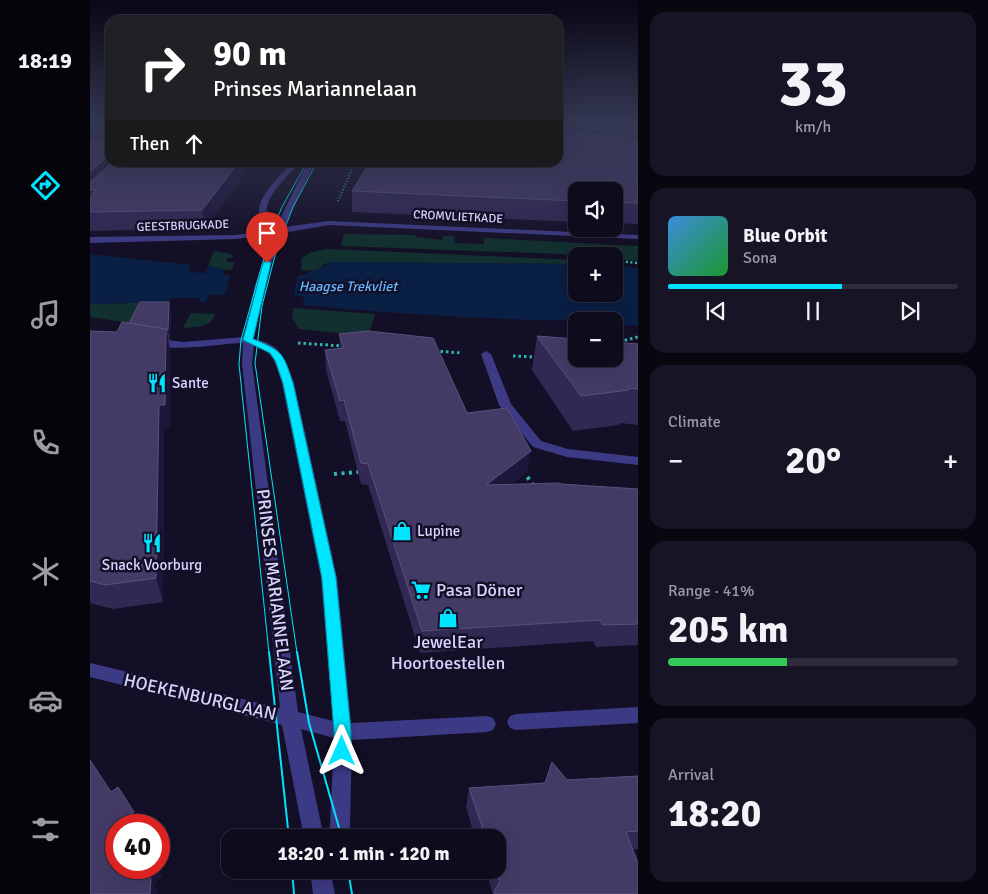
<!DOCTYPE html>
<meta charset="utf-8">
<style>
body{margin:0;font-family:Signika,sans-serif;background:#171425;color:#f1f3f6;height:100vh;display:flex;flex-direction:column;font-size:19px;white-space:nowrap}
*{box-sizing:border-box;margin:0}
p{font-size:16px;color:#9b9ba3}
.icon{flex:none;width:28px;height:28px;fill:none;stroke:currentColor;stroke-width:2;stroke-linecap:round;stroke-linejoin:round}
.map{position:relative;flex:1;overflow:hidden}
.details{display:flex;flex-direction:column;gap:12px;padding:12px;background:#08060f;width:350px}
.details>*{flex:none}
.hud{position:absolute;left:15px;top:15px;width:458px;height:152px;border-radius:15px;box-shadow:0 5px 20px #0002,0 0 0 1px #2e2b3b;background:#202124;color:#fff;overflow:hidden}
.controls{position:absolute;left:478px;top:182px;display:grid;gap:10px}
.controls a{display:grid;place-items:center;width:55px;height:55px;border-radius:10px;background:#0e0b1c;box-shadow:0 5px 20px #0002,0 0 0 1px #2e2b3b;font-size:25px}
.speed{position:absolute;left:15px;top:814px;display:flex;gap:10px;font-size:25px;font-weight:700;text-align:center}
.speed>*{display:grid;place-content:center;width:65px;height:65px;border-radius:50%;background:#0e0b1c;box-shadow:0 5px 20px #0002,0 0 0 1px #2e2b3b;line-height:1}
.speed .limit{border:8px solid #d22;background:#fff;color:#111}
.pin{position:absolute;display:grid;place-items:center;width:42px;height:42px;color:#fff;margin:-51px -21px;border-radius:50% 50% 50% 0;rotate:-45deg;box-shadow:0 0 5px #0007}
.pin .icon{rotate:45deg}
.me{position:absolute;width:55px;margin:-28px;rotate:0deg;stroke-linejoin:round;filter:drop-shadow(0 0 4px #0008)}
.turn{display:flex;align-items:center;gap:18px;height:105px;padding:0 25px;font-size:22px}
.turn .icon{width:65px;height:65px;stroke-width:2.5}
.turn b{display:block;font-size:35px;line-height:42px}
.then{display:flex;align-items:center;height:48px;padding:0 25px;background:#0003;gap:10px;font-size:19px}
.big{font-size:38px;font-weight:800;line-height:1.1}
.details .card{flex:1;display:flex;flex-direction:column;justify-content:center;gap:8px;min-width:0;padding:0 18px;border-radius:15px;background:#171425}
.details .dial{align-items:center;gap:0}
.dial b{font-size:65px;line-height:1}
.song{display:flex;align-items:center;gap:15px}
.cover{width:60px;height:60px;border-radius:8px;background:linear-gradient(135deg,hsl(210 70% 55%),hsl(130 70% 35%))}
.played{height:5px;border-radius:2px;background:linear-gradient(90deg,#00e5ff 60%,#2e2b3b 60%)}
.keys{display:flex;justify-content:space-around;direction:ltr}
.heat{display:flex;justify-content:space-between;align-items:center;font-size:28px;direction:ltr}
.charge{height:8px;border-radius:4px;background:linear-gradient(90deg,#34c759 41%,#2e2b3b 0)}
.trip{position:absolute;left:131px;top:829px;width:285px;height:50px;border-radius:15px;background:#0e0b1c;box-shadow:0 5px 20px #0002,0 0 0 1px #2e2b3b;font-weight:800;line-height:50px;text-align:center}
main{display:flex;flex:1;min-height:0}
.tab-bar{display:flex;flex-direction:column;width:90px;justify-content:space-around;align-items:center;background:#06040b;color:#9b9ba3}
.tab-bar .icon{width:35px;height:35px}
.tab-bar .current{color:#00e5ff}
.tab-bar b{font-size:22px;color:#f1f3f6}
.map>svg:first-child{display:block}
.green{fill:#12302f}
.water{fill:#0a1f44}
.pier{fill:#130f26}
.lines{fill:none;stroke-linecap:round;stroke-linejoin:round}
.path-far3{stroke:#2fb8b0;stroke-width:2;stroke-dasharray:1 2;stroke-linecap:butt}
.path-far2{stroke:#2fb8b0;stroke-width:2.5;stroke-dasharray:2 2.5;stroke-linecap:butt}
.path-far1{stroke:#2fb8b0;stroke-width:3;stroke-dasharray:2.5 3;stroke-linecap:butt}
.path{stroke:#2fb8b0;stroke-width:4;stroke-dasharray:3 4.5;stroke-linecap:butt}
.minor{fill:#3d3a85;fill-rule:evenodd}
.tram-far1{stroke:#00e5ff;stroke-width:1}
.tram{stroke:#00e5ff;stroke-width:2}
.wall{fill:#312854}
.shaded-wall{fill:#1d163a}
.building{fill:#433a66;stroke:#5a527e}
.route{fill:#00e5ff;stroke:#0095a6}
.labels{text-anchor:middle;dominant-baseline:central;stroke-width:5;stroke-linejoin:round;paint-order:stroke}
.far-street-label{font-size:12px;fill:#d9d4ff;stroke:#130f26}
.far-water-label{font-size:14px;font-style:italic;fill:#62b6ff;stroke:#130f26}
.poi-label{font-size:15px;fill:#d9d4ff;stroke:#130f26;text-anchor:start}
.near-street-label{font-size:18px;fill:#d9d4ff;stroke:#130f26}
.near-poi-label{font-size:18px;fill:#d9d4ff;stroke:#130f26;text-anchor:start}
</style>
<main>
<nav class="tab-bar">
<b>18:19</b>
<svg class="icon current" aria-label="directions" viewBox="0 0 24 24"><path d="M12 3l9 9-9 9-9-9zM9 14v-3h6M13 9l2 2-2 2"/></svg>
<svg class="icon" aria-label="music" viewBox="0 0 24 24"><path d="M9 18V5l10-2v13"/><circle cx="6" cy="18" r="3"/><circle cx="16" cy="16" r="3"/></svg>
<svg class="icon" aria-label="phone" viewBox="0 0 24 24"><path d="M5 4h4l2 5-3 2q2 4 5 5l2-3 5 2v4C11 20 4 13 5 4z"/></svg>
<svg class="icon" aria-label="climate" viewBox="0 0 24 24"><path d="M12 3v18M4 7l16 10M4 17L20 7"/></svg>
<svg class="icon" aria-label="car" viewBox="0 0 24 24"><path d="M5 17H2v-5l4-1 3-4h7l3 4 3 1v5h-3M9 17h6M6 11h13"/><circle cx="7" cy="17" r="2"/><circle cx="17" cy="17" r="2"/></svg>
<svg class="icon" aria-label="filters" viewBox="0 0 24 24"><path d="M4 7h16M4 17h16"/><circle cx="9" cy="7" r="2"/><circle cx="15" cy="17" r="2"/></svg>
</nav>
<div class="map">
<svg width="548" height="894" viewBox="0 0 548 894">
<rect width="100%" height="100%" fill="#130f26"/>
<g class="green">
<polygon points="254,234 326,235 326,237 352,240 353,236 364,236 365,243 394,244 394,238 548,246 548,261 527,259 524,256 251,246"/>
<path d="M240,249L486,260V264L244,262L234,264L227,271L211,270C212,266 210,262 212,259C217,251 232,250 240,249Z"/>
<polygon points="124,251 141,254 143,257 137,258 137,262 144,262 142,270 134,270 118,266"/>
<polygon points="79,302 77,307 41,323 0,317 0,304"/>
<polygon points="203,308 285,314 278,336 209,329 202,318"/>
<path d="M101,313L125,314C121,328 105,327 93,328Z"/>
</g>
<path class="water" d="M0,254L101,265L98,272L115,273L118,266L133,269V274L135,275H214L218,272C229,271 233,264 244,262L486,264V294H524V266L548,268V326L524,324V321C422,321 316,315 213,305L214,297L210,296L119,295L116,302H109L110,298H81L79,302L0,304Z"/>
<polygon class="pier" points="141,272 208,273 203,299 134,298"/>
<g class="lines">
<polyline class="path-far3" points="248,201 265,162"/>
<polyline class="path-far2" points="527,261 548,263"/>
<g class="path-far1">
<polyline points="208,343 252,346"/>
<polyline points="524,343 548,337"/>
<polyline points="345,351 372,353"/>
<polyline points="423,356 447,357"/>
</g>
<g class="path">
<polyline points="433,471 444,486"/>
<polyline points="244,474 268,472"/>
</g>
<g class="minor">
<polygon points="469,122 475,122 474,146 471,148 468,146"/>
<path d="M203,162H210C196,179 160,207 186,227L218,162H225L194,227L239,221L548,235V239L239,225L192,233L174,285L164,339C192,345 195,358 204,383L247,578L261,723L397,716L403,718L406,724L403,730L397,732L262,740L260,826L256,838H236L240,826L244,738L211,729L234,838H214L192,725L0,677V663L190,708L152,363L153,343C132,343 72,355 57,341L62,338L93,342L154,337L165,285L183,234L146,239L0,243V237L146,235L179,230C152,208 187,179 203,162ZM164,345C184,351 186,365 192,383L231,578L243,721L208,712L162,363Z"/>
<polygon points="396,351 401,354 421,404 451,441 478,449 548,457 548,465 477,457 443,447 409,405 391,354"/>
<polygon points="548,707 548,723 426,730 420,728 417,722 420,716 426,714"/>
<polygon points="220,870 240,870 245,894 223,894"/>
</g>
<g class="tram-far1">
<polyline points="179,653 149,364 151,340 181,233 192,207 217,162"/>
<polyline points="207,653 165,363 172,306 187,248 203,207 227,162"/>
</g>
<g class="tram">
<polyline points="179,652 199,838"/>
<polyline points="207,652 219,723 252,838"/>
<polyline points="202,870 204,894"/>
<polyline points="258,870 262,894"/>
</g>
</g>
<g class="wall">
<polygon points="0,122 20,122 20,162 163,162 115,228 0,231"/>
<polygon points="476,122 548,122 548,224 524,223 524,191 486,191 486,222 262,212 262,191 471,132 476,132"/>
<polygon points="81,312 80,340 78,340 80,350 80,427 74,428 73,602 23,609 0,603 0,331 27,332 39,323"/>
<polygon points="249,334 377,413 437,472 421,484 471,484 548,489 548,645 506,647 503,641 330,653 278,485 271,484 255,421 250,421 236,370 235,350 250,349"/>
<polygon points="447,336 548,344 548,425 530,423 529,425 483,431 442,370"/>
<polygon points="548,776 548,849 543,849 548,894 403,894 396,870 408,870 408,838 385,838 376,807 379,788 455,783 477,780"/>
</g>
<g class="shaded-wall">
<polygon points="4,122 17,122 19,129 2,133 3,140 0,143 0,124"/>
<polygon points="20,154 20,162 33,162 0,190 0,172"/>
<polygon points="149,162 163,162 115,228 112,210"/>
<polygon points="79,302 81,312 80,340 78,330"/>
<polygon points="76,329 80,350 80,427 74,428 73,602 66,578 69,405"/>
<polygon points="441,451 437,472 392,506 396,485"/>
<polygon points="44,812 50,825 41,825 38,817"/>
<polygon points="69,867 73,877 64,884 68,894 60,894 54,868"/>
</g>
<g class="building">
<polygon points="18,122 20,122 20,154 0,172 0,139 18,141 18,135 2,133"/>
<polygon points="468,122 470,122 471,132 548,140 548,203 524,202 524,191 486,191 486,201 262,191 280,162 468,162"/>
<polygon points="479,122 548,122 548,133 479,126"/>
<polygon points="23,162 149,162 112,210 0,212 0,200 6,190 0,190 0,182"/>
<polygon points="50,302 79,302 78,330 76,329 39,323"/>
<polygon points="32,322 76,329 75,405 69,405 66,578 15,585 0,581 0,331 27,332"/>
<polygon points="278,331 343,338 377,413 417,408 441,451 396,485 470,483 471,484 548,489 548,624 513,625 510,620 332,631 278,464 271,463 254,400 250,401 235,350 254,348 249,334"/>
<polygon points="447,336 486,339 486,359 524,359 524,342 548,344 548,389 539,388 539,390 491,396"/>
<polygon points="0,760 21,792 28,787 44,812 38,817 43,825 26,825 26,868 54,868 61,879 60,894 0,894"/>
<polygon points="462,762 477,780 548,776 548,831 536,832 548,863 548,894 405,894 404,891 410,882 406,870 408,870 408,838 396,838 379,788 455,783"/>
</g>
<linearGradient id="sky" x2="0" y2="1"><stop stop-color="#0a0815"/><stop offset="0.49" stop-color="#333752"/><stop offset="1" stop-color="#333752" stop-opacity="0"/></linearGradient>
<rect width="548" height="247" fill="url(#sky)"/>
<path class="route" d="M177,260L181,263L163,339C193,351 193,353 203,383L246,578L261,732V751L258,757L252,759L246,757L244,751V732L232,578L193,383L185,360L180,353L153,340L173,263Z"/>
<defs>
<symbol id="restaurant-bare" viewBox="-9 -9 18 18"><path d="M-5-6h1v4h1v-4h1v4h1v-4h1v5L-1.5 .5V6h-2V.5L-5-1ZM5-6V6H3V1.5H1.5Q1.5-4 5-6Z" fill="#00e5ff" stroke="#130f26" stroke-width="2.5" paint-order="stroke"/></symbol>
<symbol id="shop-bare" viewBox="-9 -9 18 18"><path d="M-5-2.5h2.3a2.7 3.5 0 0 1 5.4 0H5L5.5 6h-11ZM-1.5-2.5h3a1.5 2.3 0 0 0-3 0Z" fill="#00e5ff" stroke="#130f26" stroke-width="2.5" paint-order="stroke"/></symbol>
<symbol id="supermarket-bare" viewBox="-9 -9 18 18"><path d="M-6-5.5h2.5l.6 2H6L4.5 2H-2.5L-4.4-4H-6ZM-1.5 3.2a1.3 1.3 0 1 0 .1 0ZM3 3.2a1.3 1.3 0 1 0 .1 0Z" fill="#00e5ff" stroke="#130f26" stroke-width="2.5" paint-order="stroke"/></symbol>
</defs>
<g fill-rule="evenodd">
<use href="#restaurant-bare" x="53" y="369" width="28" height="28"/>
<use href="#shop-bare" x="298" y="517" width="28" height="28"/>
<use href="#restaurant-bare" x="48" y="529" width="28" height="28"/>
<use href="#supermarket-bare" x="317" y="576" width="28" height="28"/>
<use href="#shop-bare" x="344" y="604" width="28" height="28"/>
</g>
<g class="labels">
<g class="far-street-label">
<text transform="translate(368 217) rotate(3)">CROMVLIETKADE</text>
<text transform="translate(93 226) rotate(-2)">GEESTBRUGKADE</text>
</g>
<g class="far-water-label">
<text x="258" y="286">Haagse Trekvliet</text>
</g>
<g class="poi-label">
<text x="82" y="383">Sante</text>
<text x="327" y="531">Lupine</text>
<text x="62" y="565" text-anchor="middle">Snack Voorburg</text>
</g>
<g class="near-street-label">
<text transform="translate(185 590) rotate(83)">PRINSES MARIANNELAAN</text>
<text transform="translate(110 697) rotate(13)">HOEKENBURGLAAN</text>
</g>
<g class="near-poi-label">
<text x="346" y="590">Pasa Döner</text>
<text x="358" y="642" text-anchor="middle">JewelEar<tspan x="358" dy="21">Hoortoestellen</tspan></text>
</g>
</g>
</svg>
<div class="controls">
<a><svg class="icon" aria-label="sound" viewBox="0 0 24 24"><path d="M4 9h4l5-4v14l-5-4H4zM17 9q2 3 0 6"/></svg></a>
<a>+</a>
<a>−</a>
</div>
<div class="speed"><div class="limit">40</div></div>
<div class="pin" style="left:177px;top:263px;background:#d93025"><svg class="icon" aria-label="arrive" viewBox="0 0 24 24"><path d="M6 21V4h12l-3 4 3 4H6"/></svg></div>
<svg class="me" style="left:252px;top:751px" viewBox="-20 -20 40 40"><path d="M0-17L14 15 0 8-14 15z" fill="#00e5ff" stroke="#fff" stroke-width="4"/></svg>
<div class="trip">18:20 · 1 min · 120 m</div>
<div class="hud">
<div class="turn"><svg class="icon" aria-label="right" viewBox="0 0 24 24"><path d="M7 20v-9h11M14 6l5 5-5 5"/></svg><div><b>90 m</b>Prinses Mariannelaan</div></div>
<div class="then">Then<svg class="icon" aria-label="ahead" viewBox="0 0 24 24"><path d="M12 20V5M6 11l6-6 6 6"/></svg></div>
</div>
</div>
<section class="details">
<div class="card dial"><b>33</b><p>km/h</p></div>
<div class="card">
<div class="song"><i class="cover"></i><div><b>Blue Orbit</b><p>Sona</p></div></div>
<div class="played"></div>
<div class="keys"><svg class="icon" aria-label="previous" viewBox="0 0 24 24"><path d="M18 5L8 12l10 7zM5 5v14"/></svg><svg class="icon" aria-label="pause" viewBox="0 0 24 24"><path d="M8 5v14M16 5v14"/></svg><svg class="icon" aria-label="next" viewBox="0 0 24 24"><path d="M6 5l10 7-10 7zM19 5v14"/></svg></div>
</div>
<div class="card"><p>Climate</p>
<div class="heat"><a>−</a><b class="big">20°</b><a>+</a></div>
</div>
<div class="card"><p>Range · 41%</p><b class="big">205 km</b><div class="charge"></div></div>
<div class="card"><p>Arrival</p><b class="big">18:20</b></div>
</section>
</main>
